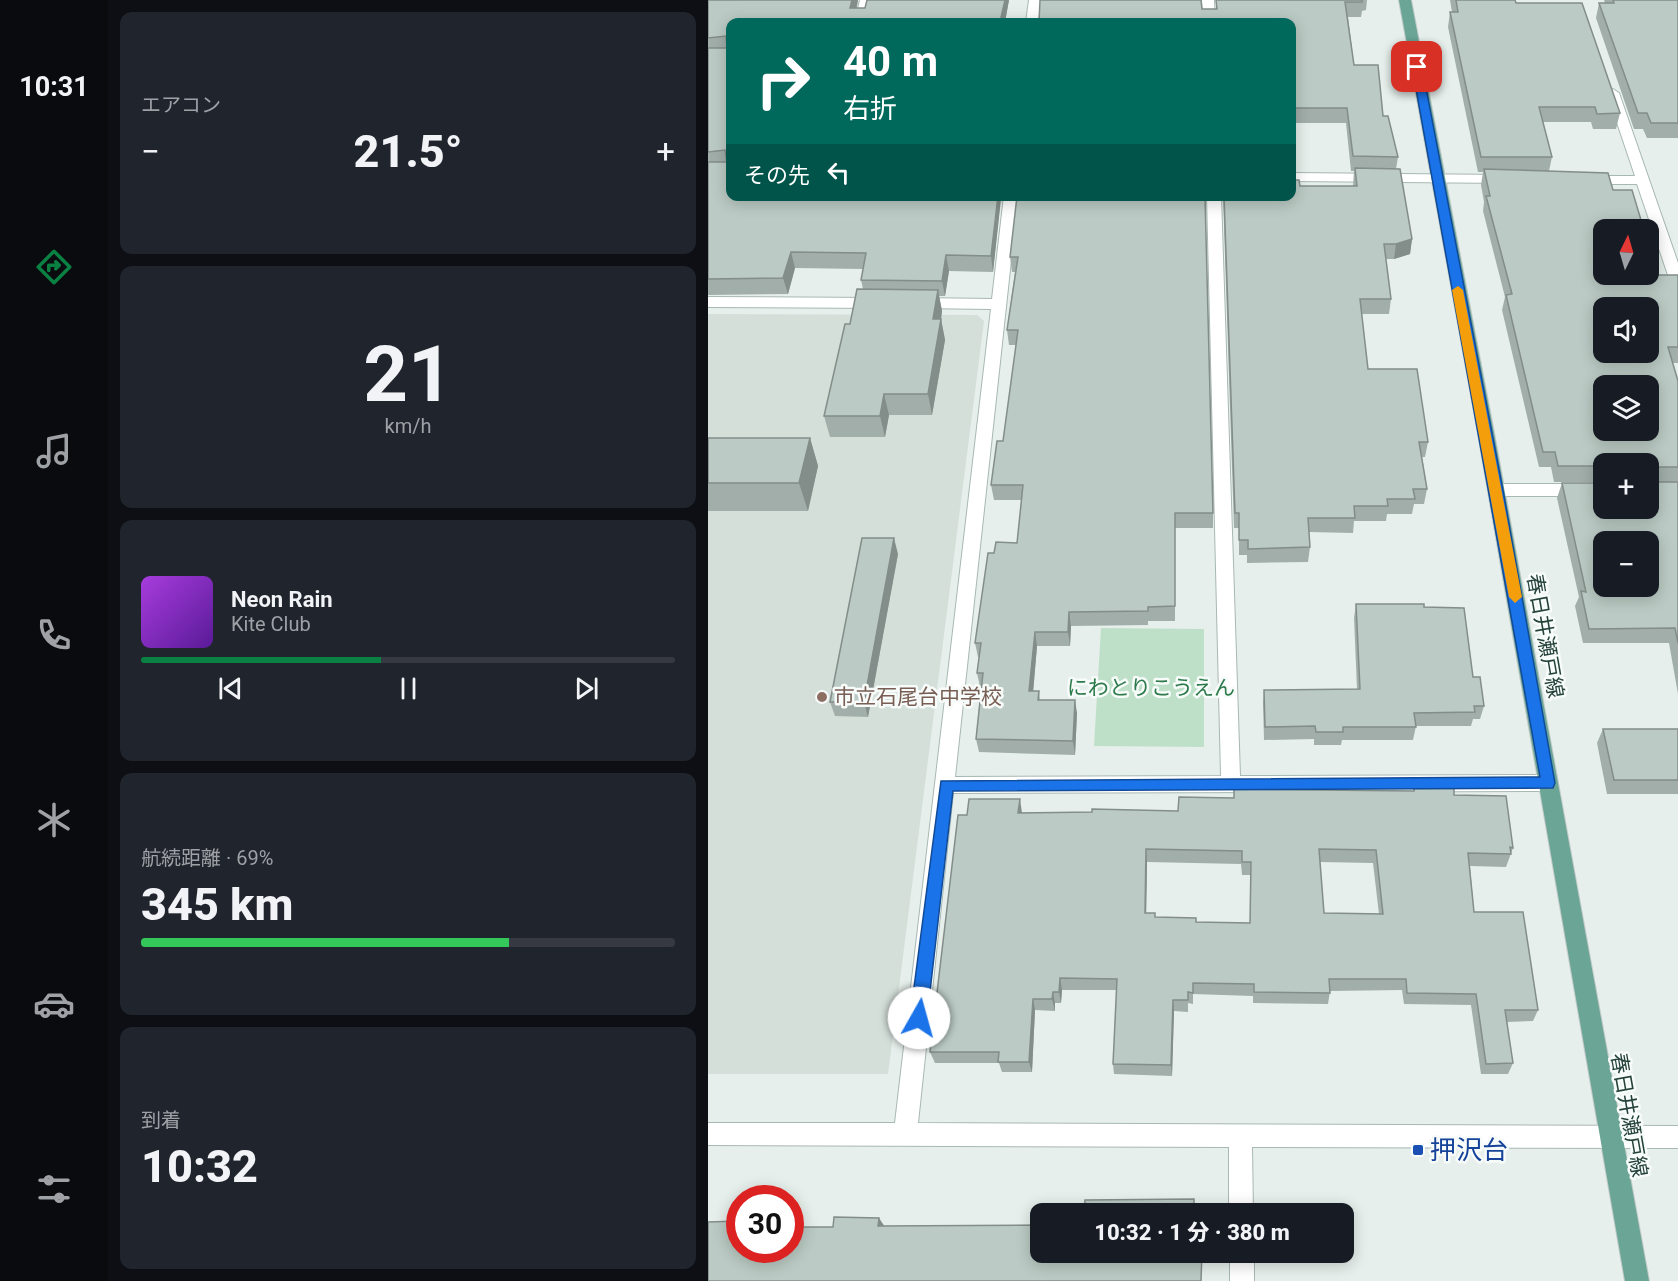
<!DOCTYPE html>
<html lang="ja">
<meta charset="utf-8">
<style>
body{margin:0;font-family:Roboto,"Noto Sans JP",sans-serif;background:#20242c;color:#f1f3f6;height:100vh;display:flex;flex-direction:column;font-size:22px;white-space:nowrap}
*{box-sizing:border-box;margin:0}
p{font-size:20px;color:#9ea1a6}
.icon{flex:none;width:33px;height:33px;fill:none;stroke:currentColor;stroke-width:2;stroke-linecap:round;stroke-linejoin:round}
.map{position:relative;flex:1;overflow:hidden}
.panel{display:flex;flex-direction:column;gap:12px;padding:12px;background:#0d0f14;width:600px}
.panel>*{flex:none}
.top-card{position:absolute;left:18px;top:18px;width:570px;height:183px;border-radius:12px;box-shadow:0 3px 15px #0003;background:#00695c;color:#fff;overflow:hidden}
.needle{width:39px;rotate:5deg}
.fabs{position:absolute;left:885px;top:219px;display:grid;gap:12px}
.fabs a{display:grid;place-items:center;width:66px;height:66px;border-radius:12px;background:#171b24;box-shadow:0 3px 15px #0003;font-size:30px}
.speed{position:absolute;left:18px;top:1185px;display:flex;gap:12px;font-size:30px;font-weight:700;text-align:center}
.speed>*{display:grid;place-content:center;width:78px;height:78px;border-radius:50%;background:#171b24;box-shadow:0 3px 15px #0003;line-height:1}
.speed .limit{border:9px solid #d22;background:#fff;color:#111}
.pin{position:absolute;display:grid;place-items:center;width:51px;height:51px;color:#fff;margin:-26px;border-radius:12px;box-shadow:0 3px 9px #0006}
.me{position:absolute;width:66px;margin:-33px;rotate:7deg;stroke-linejoin:round;filter:drop-shadow(0 0 4px #0008)}
.turn{display:flex;align-items:center;gap:21px;height:126px;padding:0 18px;font-size:27px}
.turn .icon{width:78px;height:78px;stroke-width:2.5}
.turn b{display:block;font-size:42px;line-height:51px}
.then{display:flex;align-items:center;height:57px;padding:0 18px;background:#0003;gap:12px;font-size:22px}
.big{font-size:45px;font-weight:800;line-height:1.1}
.panel .tile{flex:1;display:flex;flex-direction:column;justify-content:center;gap:9px;min-width:0;padding:0 21px;border-radius:12px;background:#20242c}
.panel .dial{align-items:center;gap:0}
.dial b{font-size:78px;line-height:1}
.song{display:flex;align-items:center;gap:18px}
.cover{width:72px;height:72px;border-radius:9px;background:linear-gradient(135deg,hsl(280 70% 55%),hsl(270 70% 35%))}
.played{height:6px;border-radius:3px;background:linear-gradient(90deg,#0b8043 45%,#363941 45%)}
.keys{display:flex;justify-content:space-around;direction:ltr}
.heat{display:flex;justify-content:space-between;align-items:center;font-size:33px;direction:ltr}
.charge{height:9px;border-radius:4px;background:linear-gradient(90deg,#34c759 69%,#363941 0)}
.trip{position:absolute;left:322px;top:1203px;width:324px;height:60px;border-radius:12px;background:#171b24;box-shadow:0 3px 15px #0003;font-weight:800;line-height:60px;text-align:center}
main{display:flex;flex:1;min-height:0}
.dock{display:flex;flex-direction:column;width:108px;justify-content:space-around;align-items:center;background:#090b0e;color:#9ea1a6}
.dock .icon{width:42px;height:42px}
.dock .active{color:#0b8043}
.dock b{font-size:27px;color:#f1f3f6}
.map>svg:first-child{display:block}
.built{fill:#d4dfda}
.green{fill:#bfe0c8}
.lines{fill:none;stroke-linecap:round;stroke-linejoin:round}
.minor-casing{stroke:#a8b8b2;stroke-width:2}
.major-casing{stroke:#c2cac8;stroke-width:2}
.minor{fill:#fff;fill-rule:evenodd}
.major{fill:#6aa596;fill-rule:evenodd}
.wall{fill:#a1aea9;fill-rule:evenodd}
.shaded-wall{fill:#838d89}
.building{fill:#bbcac4;stroke:#838d89;stroke-width:1.5;fill-rule:evenodd}
.route{fill:#1a73e8;stroke:#114b97;stroke-width:1.5}
.slow{fill:#f59e0b}
.education-dot{fill:#8d6e63;stroke:#f7fbf9;stroke-width:2}
.transit-dot{fill:#1a4fb4;stroke:#f7fbf9;stroke-width:2}
.labels{text-anchor:middle;dominant-baseline:central;stroke-width:5;stroke-linejoin:round;paint-order:stroke}
.street-label{font-size:21px;fill:#24423a;stroke:#f7fbf9}
.park-label{font-size:21px;fill:#2d7a4b;stroke:#f7fbf9}
.education-label{font-size:21px;fill:#785e54;stroke:#f7fbf9;text-anchor:start}
.near-transit-label{font-size:26px;fill:#164399;stroke:#f7fbf9;text-anchor:start}
</style>
<main>
<nav class="dock">
<b>10:31</b>
<svg class="icon active" aria-label="directions" viewBox="0 0 24 24"><path d="M12 3l9 9-9 9-9-9zM9 14v-3h6M13 9l2 2-2 2"/></svg>
<svg class="icon" aria-label="music" viewBox="0 0 24 24"><path d="M9 18V5l10-2v13"/><circle cx="6" cy="18" r="3"/><circle cx="16" cy="16" r="3"/></svg>
<svg class="icon" aria-label="phone" viewBox="0 0 24 24"><path d="M5 4h4l2 5-3 2q2 4 5 5l2-3 5 2v4C11 20 4 13 5 4z"/></svg>
<svg class="icon" aria-label="climate" viewBox="0 0 24 24"><path d="M12 3v18M4 7l16 10M4 17L20 7"/></svg>
<svg class="icon" aria-label="car" viewBox="0 0 24 24"><path d="M5 17H2v-5l4-1 3-4h7l3 4 3 1v5h-3M9 17h6M6 11h13"/><circle cx="7" cy="17" r="2"/><circle cx="17" cy="17" r="2"/></svg>
<svg class="icon" aria-label="filters" viewBox="0 0 24 24"><path d="M4 7h16M4 17h16"/><circle cx="9" cy="7" r="2"/><circle cx="15" cy="17" r="2"/></svg>
</nav>
<section class="panel">
<div class="tile"><p>エアコン</p>
<div class="heat"><a>−</a><b class="big">21.5°</b><a>+</a></div>
</div>
<div class="tile dial"><b>21</b><p>km/h</p></div>
<div class="tile">
<div class="song"><i class="cover"></i><div><b>Neon Rain</b><p>Kite Club</p></div></div>
<div class="played"></div>
<div class="keys"><svg class="icon" aria-label="previous" viewBox="0 0 24 24"><path d="M18 5L8 12l10 7zM5 5v14"/></svg><svg class="icon" aria-label="pause" viewBox="0 0 24 24"><path d="M8 5v14M16 5v14"/></svg><svg class="icon" aria-label="next" viewBox="0 0 24 24"><path d="M6 5l10 7-10 7zM19 5v14"/></svg></div>
</div>
<div class="tile"><p>航続距離 · 69%</p><b class="big">345 km</b><div class="charge"></div></div>
<div class="tile"><p>到着</p><b class="big">10:32</b></div>
</section>
<div class="map">
<svg width="970" height="1281" viewBox="0 0 970 1281">
<rect width="100%" height="100%" fill="#e6efeb"/>
<polygon class="built" points="0,314 269,315 276,321 180,1074 0,1074"/>
<polygon class="green" points="393,628 496,629 496,747 386,746"/>
<g class="lines">
<defs>
<g id="minor">
<polygon points="152,0 164,0 159,22 147,22"/>
<polygon points="321,0 333,0 330,22 318,22"/>
<polygon points="494,0 506,0 507,22 495,22"/>
<polygon points="905,89 911,93 970,263 970,289 963,284 929,184 879,184 872,180 879,176 927,176 899,93"/>
<polygon points="584,173 798,175 805,179 798,183 584,181"/>
<polygon points="296,196 310,196 247,777 513,776 499,196 513,196 532,776 840,775 847,777 850,783 847,789 840,791 245,793 210,1123 970,1126 970,1148 544,1147 545,1214 521,1214 521,1147 0,1145 0,1123 187,1123 283,309 209,308 202,303 209,298 284,299"/>
<polygon points="0,297 169,298 176,303 169,308 0,307"/>
<polygon points="789,484 896,484 896,496 789,496 781,490"/>
<rect x="522" y="1252" width="24" height="29"/>
</g>
<polygon id="major" points="691,0 703,0 786,433 941,1281 917,1281 770,433"/>
</defs>
<use href="#minor" class="minor-casing"/>
<use href="#major" class="major-casing"/>
<use href="#minor" class="minor"/>
<use href="#major" class="major"/>
</g>
<g class="wall">
<polygon points="0,0 150,0 149,8 157,8 159,0 301,0 297,22 22,22 22,196 293,196 285,272 241,271 237,296 231,296 234,311 233,319 237,340 224,415 181,415 177,437 122,437 116,416 142,324 155,289 153,280 155,269 87,268 80,294 0,295"/>
<polygon points="508,0 659,0 658,10 654,11 653,17 640,17 646,65 675,116 690,157 688,169 704,239 702,254 686,259 678,259 683,299 681,314 653,314 660,369 720,442 717,457 714,457 719,489 716,504 706,504 704,514 679,514 678,521 646,521 645,533 601,532 602,547 600,562 539,563 539,555 531,555 531,528 526,528 515,196 584,196 592,186 645,186 646,171 643,171 638,123 584,123 584,22 494,9 508,9"/>
<polygon points="742,0 807,0 808,3 912,113 908,129 885,129 883,122 835,122 844,157 841,171 905,190 950,275 970,275 970,363 964,363 970,381 970,694 961,643 875,643 867,606 871,597 849,498 854,483 896,508 940,464 896,464 896,482 846,482 843,467 831,467 794,310 797,297 775,211 776,202 773,185 775,172 770,172 740,27 742,12 744,12"/>
<polygon points="896,0 970,0 970,138 939,138 935,129 926,129 888,18 891,3 897,3"/>
<polygon points="309,196 505,513 505,528 467,528 467,621 440,621 440,625 363,626 362,646 329,646 325,691 331,691 332,700 369,713 367,755 271,752 268,739 273,687 272,687 269,673 272,657 270,657 267,643 286,553 309,543 314,500 286,500 283,485 295,441 308,345 301,345 299,330 307,272 304,272 302,257"/>
<polygon points="0,438 102,438 110,466 100,511 0,511"/>
<polygon points="190,554 160,717 127,716 122,702"/>
<polygon points="648,604 716,607 765,677 776,706 772,719 765,719 763,726 708,726 705,740 634,740 633,745 606,745 606,739 556,740 555,703 556,690 649,689 646,618"/>
<polygon points="895,729 970,729 970,794 899,794 889,743"/>
<path d="M706,788L746,795L805,848L798,867L762,866L766,912L830,1010L825,1021L799,1022L805,1063L800,1074H773L763,1005L696,1004L694,990L622,991L620,1004L545,1003V996L485,994V1004L480,1003V1012L466,1011L464,1076L406,1074L405,1064L409,990H354L353,1003H347V1011L327,1010L324,1072H294L291,1063H227L222,1052L259,815L470,811L526,798V789L705,791ZM439,862L533,864L534,875H542V923L488,922L447,917L438,913ZM612,862L665,863L671,914L616,913Z"/>
</g>
<g class="shaded-wall">
<polygon points="144,0 150,0 145,22 142,8"/>
<polygon points="297,0 301,0 297,22 292,22"/>
<polygon points="290,196 293,196 293,199 285,272 283,256"/>
<polygon points="704,239 702,254 686,259 688,244"/>
<polygon points="83,252 87,268 80,294 75,278"/>
<polygon points="238,255 241,271 237,296 234,281"/>
<polygon points="230,290 234,311 233,319 237,340 224,415 220,394 225,319"/>
<polygon points="176,394 181,415 177,437 172,416"/>
<polygon points="102,438 110,466 100,511 91,483"/>
<polygon points="186,538 190,554 160,717 156,702"/>
<polygon points="361,612 363,626 362,646 360,632"/>
<polygon points="327,632 329,646 324,705 321,691"/>
<polygon points="367,700 369,713 367,755 365,741"/>
<polygon points="312,799 314,813 313,826 310,813"/>
<polygon points="438,849 439,862 438,925 437,913"/>
<polygon points="352,978 354,990 353,1003 351,992"/>
<polygon points="345,992 347,1003 347,1011 344,999"/>
<polygon points="325,999 327,1010 324,1072 321,1062"/>
<polygon points="465,1000 466,1011 464,1076 463,1065"/>
<polygon points="171,1218 177,1227 170,1226"/>
</g>
<g class="building">
<polygon points="0,0 144,0 142,8 157,8 159,0 297,0 292,22 22,22 22,196 290,196 283,256 238,255 234,281 153,280 158,253 83,252 75,278 0,279 0,162 19,162 17,150 0,152 0,48 19,48 18,36 0,38"/>
<polygon points="332,0 493,0 494,9 509,9 508,0 654,0 654,2 637,2 646,65 670,65 675,116 680,116 690,157 645,156 639,108 584,108 584,22 331,22"/>
<polygon points="748,0 807,0 808,3 874,3 912,113 889,114 887,107 831,107 844,157 773,157 742,12 750,12"/>
<polygon points="905,0 970,0 970,123 943,123 939,113 930,113 891,3 906,3"/>
<polygon points="647,168 692,169 704,239 688,244 676,244 683,299 652,299 660,369 709,369 720,442 711,442 719,489 705,489 707,499 679,499 680,506 646,506 647,518 600,518 602,547 540,549 540,540 531,540 531,513 527,513 516,196 584,196 584,180 591,180 592,186 649,186"/>
<path d="M776,169L900,173L905,190H924L936,230H896V274H940V243L950,275H970V347H960L970,381V467H944V482H970V643L967,628L881,629L873,591L878,592L854,483H896V508H940V464H896V466H850L847,452H835L798,295L804,294L778,196H782ZM896,308H940V352H896ZM896,386H940V430H896ZM896,542H940V586H896Z"/>
<polygon points="309,196 497,196 505,513 467,513 467,606 440,607 440,611 361,612 360,632 327,632 321,691 331,691 330,700 367,700 365,741 268,739 275,673 269,673 273,643 267,643 280,553 286,553 288,542 309,543 315,485 283,485 289,441 295,441 310,330 299,330 310,257 302,257"/>
<polygon points="149,289 230,290 225,319 233,319 220,394 176,394 172,416 116,416 137,324 142,324"/>
<polygon points="0,438 102,438 91,483 0,483"/>
<polygon points="154,538 186,538 156,702 122,702"/>
<polygon points="648,604 716,604 716,607 756,608 765,677 772,677 776,706 766,706 767,712 706,713 708,727 635,727 635,732 608,732 607,726 557,727 556,690 652,689"/>
<polygon points="895,729 970,729 970,780 906,780"/>
<path d="M706,788H746V795L798,796L805,848L802,847L803,854L760,853L766,912H815L830,1010H797L805,1063L778,1064L768,994L699,993L698,979H621L622,993L546,992V984L485,983V993L480,992V1000H465L463,1065L405,1064L409,979L352,978L351,992H345L344,999H325L321,1062H290L291,1052H222L250,815H259L261,799H312L310,813L384,812V809L470,811L471,797L526,798V789L706,791ZM438,849L534,851V862H543L542,923L488,922V918L447,917V913H437ZM611,849L668,850L675,914L616,913Z"/>
<polygon points="486,1199 486,1214 376,1214 377,1200"/>
<polygon points="126,1217 171,1218 170,1226 333,1225 333,1252 494,1252 493,1281 0,1281 0,1222 32,1221 32,1250 82,1250 82,1227 125,1227"/>
</g>
<polygon class="route" points="709,64 714,67 795,490 847,783 845,788 245,791 219,1018 216,1023 211,1026 205,1023 202,1018 233,781 832,777 704,67"/>
<polygon class="slow" points="750,286 755,290 814,597 807,603 801,597 744,290"/>
<circle class="education-dot" cx="114" cy="697" r="6"/>
<rect class="transit-dot" x="704" y="1144" width="12" height="12" rx="3"/>
<g class="labels">
<g class="street-label">
<text transform="translate(837 636) rotate(80)">春日井瀬戸線</text>
<text transform="translate(921 1115) rotate(80)">春日井瀬戸線</text>
</g>
<g class="park-label">
<text x="443" y="688">にわとりこうえん</text>
</g>
<g class="education-label">
<text x="126" y="697">市立石尾台中学校</text>
</g>
<g class="near-transit-label">
<text x="722" y="1150">押沢台</text>
</g>
</g>
</svg>
<div class="fabs">
<a><svg class="needle" viewBox="-14 -14 28 28"><path d="M0-13l5 13h-10z" fill="#e53935"/><path d="M0 13l5-13h-10z" fill="#9ea1a6"/></svg></a>
<a><svg class="icon" aria-label="sound" viewBox="0 0 24 24"><path d="M4 9h4l5-4v14l-5-4H4zM17 9q2 3 0 6"/></svg></a>
<a><svg class="icon" aria-label="layers" viewBox="0 0 24 24"><path d="M12 4l9 5-9 5-9-5zM3 14l9 5 9-5"/></svg></a>
<a>+</a>
<a>−</a>
</div>
<div class="speed"><div class="limit">30</div></div>
<div class="pin" style="left:709px;top:67px;background:#d93025"><svg class="icon" aria-label="arrive" viewBox="0 0 24 24"><path d="M6 21V4h12l-3 4 3 4H6"/></svg></div>
<svg class="me" style="left:211px;top:1018px" viewBox="-20 -20 40 40"><circle r="19" fill="#fff"/><path d="M0-13L10 11 0 6-10 11z" fill="#1a73e8"/></svg>
<div class="trip">10:32 · 1 分 · 380 m</div>
<div class="top-card">
<div class="turn"><svg class="icon" aria-label="right" viewBox="0 0 24 24"><path d="M7 20v-9h11M14 6l5 5-5 5"/></svg><div><b>40 m</b>右折</div></div>
<div class="then">その先<svg class="icon" aria-label="left" viewBox="0 0 24 24"><path d="M17 20v-9H6M10 6l-5 5 5 5"/></svg></div>
</div>
</div>
</main>
